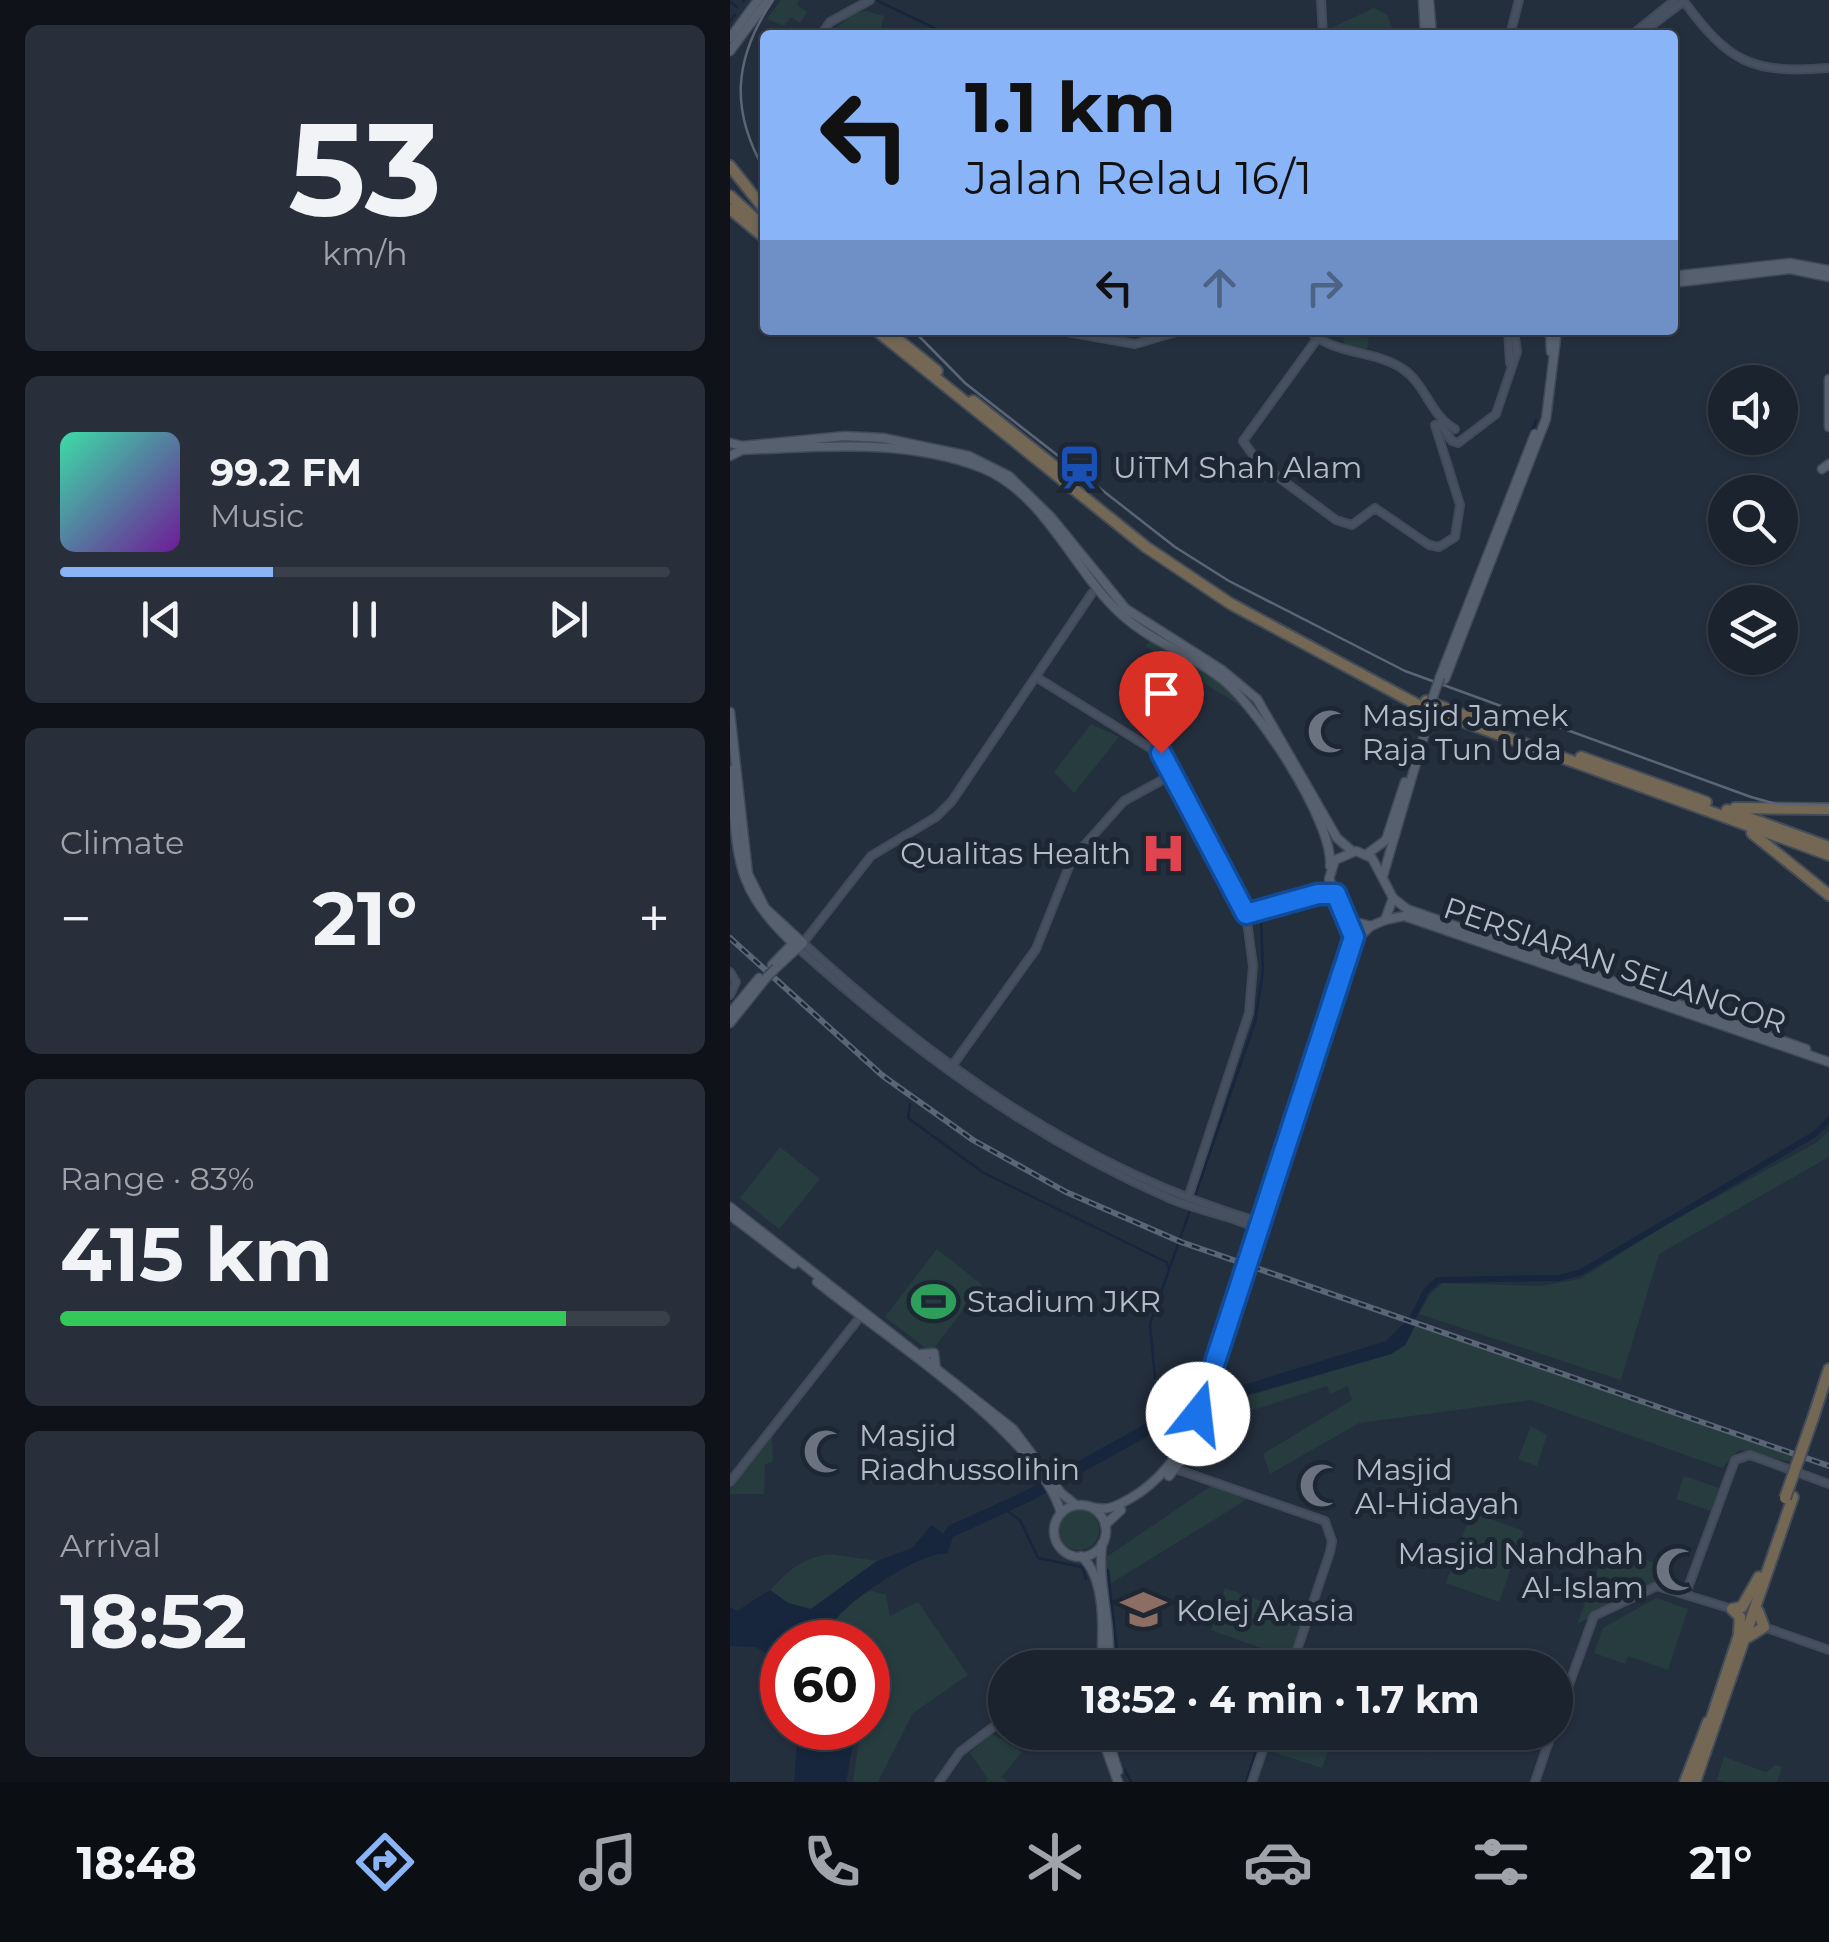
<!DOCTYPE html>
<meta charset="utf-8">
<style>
body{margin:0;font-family:Montserrat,sans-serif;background:#282f3a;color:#f1f3f6;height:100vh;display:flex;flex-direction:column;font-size:38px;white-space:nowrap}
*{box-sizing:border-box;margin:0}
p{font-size:32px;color:#a0a4aa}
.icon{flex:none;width:55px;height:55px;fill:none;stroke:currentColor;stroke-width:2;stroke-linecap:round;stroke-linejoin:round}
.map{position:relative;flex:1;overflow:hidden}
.sheet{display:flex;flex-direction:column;gap:25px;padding:25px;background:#0f1319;width:730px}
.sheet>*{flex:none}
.guide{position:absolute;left:30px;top:30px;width:918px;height:305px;border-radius:10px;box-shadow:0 2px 8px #0004,0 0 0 2px #39404a;background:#8ab4f8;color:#111;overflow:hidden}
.fabs{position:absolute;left:978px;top:365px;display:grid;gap:20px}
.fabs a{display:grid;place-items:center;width:90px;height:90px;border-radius:50%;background:#1b232e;box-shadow:0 2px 8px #0004,0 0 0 2px #39404a;font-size:50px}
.speed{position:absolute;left:30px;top:1620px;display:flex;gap:20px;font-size:50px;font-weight:700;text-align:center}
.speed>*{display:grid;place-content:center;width:130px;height:130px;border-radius:50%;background:#1b232e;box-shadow:0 2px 8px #0004,0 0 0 2px #39404a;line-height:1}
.speed .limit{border:15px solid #d22;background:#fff;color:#111}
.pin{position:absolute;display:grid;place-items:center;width:85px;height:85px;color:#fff;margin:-102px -42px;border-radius:50% 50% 50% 0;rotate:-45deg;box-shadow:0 0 10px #0007}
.pin .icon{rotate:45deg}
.me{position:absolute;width:110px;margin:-55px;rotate:16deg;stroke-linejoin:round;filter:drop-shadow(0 0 8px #0008)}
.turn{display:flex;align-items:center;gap:35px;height:210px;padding:0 40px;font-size:45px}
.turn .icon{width:130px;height:130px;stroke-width:2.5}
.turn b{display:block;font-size:70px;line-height:85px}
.lanes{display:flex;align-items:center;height:95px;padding:0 40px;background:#0003;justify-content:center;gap:50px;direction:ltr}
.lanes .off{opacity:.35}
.big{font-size:75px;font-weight:700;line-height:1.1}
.sheet .card{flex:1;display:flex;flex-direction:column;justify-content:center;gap:15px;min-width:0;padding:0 35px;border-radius:15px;background:#282f3a}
.sheet .dial{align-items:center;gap:0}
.dial b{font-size:130px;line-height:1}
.song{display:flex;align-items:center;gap:30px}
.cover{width:120px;height:120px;border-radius:15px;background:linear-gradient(135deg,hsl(160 70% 55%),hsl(280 70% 35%))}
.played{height:10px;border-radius:5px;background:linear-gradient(90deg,#8ab4f8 35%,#39404a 35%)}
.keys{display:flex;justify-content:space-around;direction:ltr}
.heat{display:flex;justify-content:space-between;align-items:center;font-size:55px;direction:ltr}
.charge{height:15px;border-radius:8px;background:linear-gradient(90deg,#34c759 83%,#39404a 0)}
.trip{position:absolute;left:258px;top:1650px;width:585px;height:100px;border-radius:50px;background:#1b232e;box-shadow:0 2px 8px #0004,0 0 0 2px #39404a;font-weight:700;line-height:100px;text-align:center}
.tab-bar{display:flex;height:160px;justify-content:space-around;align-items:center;background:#0b0e12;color:#a0a4aa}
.tab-bar .icon{width:70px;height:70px}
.tab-bar .on{color:#8ab4f8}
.tab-bar b{font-size:45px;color:#f1f3f6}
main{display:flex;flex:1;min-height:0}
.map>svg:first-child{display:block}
.green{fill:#263c3f}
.water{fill:#17263c}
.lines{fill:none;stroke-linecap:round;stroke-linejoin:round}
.stream{stroke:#17263c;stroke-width:2.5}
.river{stroke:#17263c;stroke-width:6}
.secondary-casing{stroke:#414a57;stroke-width:10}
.primary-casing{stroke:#414a57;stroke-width:11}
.highway-casing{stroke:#434c59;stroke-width:14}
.secondary{stroke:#465061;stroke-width:6}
.primary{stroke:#56606e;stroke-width:8}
.highway{stroke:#746855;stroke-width:10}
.tram{stroke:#5a6575;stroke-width:2.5}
.rail-casing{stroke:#5a6575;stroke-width:6}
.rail{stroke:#1d2633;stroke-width:2.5;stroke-dasharray:8;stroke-linecap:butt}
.primary-bridge-casing{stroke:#414a57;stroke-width:11;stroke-linecap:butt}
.highway-bridge-casing{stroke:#434c59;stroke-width:14;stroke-linecap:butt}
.primary-bridge{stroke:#56606e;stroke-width:8}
.highway-bridge{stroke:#746855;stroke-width:10}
.route-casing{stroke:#114b97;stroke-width:25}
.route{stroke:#1a73e8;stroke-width:18}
.labels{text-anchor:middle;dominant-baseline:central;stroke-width:10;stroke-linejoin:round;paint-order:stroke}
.poi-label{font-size:30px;fill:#b4bcc9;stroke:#1d2633;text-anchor:start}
.street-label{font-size:30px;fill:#b4bcc9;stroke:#1d2633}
</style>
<main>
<section class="sheet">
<div class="card dial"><b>53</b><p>km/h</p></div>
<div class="card">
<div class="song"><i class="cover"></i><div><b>99.2 FM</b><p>Music</p></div></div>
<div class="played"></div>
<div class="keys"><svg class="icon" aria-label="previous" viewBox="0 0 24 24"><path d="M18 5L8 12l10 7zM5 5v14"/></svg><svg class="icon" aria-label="pause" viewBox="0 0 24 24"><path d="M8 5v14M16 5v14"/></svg><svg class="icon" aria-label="next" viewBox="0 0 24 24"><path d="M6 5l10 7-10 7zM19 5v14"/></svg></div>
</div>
<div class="card"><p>Climate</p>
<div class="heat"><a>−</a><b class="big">21°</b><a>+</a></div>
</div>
<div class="card"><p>Range · 83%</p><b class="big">415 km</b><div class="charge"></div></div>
<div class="card"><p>Arrival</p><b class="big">18:52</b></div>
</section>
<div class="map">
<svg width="1099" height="1782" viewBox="0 0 1099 1782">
<rect width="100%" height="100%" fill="#242f3e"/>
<g class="green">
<polygon points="51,0 69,0 67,5 77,12 70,23 61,17 54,26 37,19"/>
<polygon points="644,8 657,15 665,35 598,35 597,30"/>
<polygon points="137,11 154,16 149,35 103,31 126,12"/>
<polygon points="613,330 631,330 639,336 637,349 614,345"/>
<polygon points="419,641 488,677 522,713 416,647"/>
<polygon points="361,724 389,737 344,793 324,772"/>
<polygon points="1099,1131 1099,1157 929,1254 891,1380 689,1314 701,1293 713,1283 810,1286 850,1279 937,1224 1086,1143"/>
<polygon points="50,1147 90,1179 49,1229 10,1198"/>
<polygon points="207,1249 252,1285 201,1352 155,1317"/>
<polygon points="685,1326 1062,1455 1060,1462 1009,1450 992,1468 801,1400 629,1423 540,1474 533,1454 622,1400 618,1386 600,1394 597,1386 502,1417 512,1434 475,1459 470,1469 460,1466 480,1407 661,1354 675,1345"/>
<polygon points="801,1426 817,1435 807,1466 788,1459"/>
<polygon points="42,1437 43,1461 35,1465 34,1494 0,1494 0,1488"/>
<polygon points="954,1476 989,1488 981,1511 946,1499"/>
<polygon points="484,1484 521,1497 378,1585 375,1558"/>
<circle cx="349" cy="1530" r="20"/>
<polygon points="741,1512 794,1531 769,1602 716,1583"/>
<polygon points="877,1546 934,1566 930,1582 847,1624"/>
<path d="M100,1554L147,1561L81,1609L58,1603L40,1590C59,1570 72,1558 100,1554Z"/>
<polygon points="495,1588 575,1617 561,1659 481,1630"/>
<polygon points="143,1591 156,1595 160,1616 188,1602 238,1675 183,1713 148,1782 123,1782 131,1728 138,1728 138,1642 114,1642 100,1623 134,1592"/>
<polygon points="926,1598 958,1609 938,1670 898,1656 895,1664 864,1653 873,1628"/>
<polygon points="261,1733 292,1752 271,1777 278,1782 255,1782 258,1779 240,1753"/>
<polygon points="543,1733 589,1733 603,1737 592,1768 537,1750"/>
<polygon points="646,1733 708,1736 710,1742 699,1753"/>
<polygon points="994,1757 1036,1772 1046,1765 1052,1767 1047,1782 994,1782 987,1780"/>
</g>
<g class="water">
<path d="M675,1322L685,1326L675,1345L661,1354L465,1410L301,1501L223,1537L217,1554C192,1550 110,1605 101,1627L114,1642H52V1663L26,1647L0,1646V1607L7,1611L40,1590L58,1603L81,1609L147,1561L182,1548L202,1525L213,1534L218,1526L295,1491L449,1405L656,1341Z"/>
<polygon points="68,1728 126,1728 116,1782 64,1782"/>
</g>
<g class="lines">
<g class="stream">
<polyline points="148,1 219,35"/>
<polyline points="0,2 7,7"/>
<polyline points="13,2 14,0"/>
<polyline points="0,21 5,15"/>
<polyline points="802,432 806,420"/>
<polyline points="180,1104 178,1118 254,1173 436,1262 439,1269"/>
<polyline points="465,1196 525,1022 533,971 531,918"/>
<polyline points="425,1378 420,1324 460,1210"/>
<polyline points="427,1392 430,1413"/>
<polyline points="276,1510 290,1520 308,1558 352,1567 356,1579"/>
<polyline points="378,1570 387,1652"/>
<polyline points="386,1749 390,1762"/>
<polyline points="395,1770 401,1782"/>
<polyline points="516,1782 531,1736"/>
</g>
<polyline class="river" points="683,1317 696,1291 708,1280 829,1278 851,1272 1085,1134 1099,1120"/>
<defs>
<g id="secondary">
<polyline points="591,0 593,35"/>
<path d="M953,0C999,63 1022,74 1099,68"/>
<polyline points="91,35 100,22 140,0"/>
<polyline points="780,35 789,0"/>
<polyline points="902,35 945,0"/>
<polyline points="909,35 954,1"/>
<polyline points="326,330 405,344 453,330"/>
<path d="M578,330C605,356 643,349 673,369C696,385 700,415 725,429"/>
<polyline points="778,330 780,363"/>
<polyline points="587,339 513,441 528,462 606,520 622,525 645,508 699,545 709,547 725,537 730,505 705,425 710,424 722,441 728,443 766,414 787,352 784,330"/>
<path d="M362,593L222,801L206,817L141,856L73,943C204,1063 351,1169 523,1220L534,1212"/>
<polyline points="306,677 433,756 516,914 523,966 519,1013 458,1198"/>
<polyline points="516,914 588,894 606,894"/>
<path d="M67,947C181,1049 301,1138 441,1199C467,1210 496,1215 522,1226L525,1239"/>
<polyline points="0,972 6,982 0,995"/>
<polyline points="222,1066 306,949 342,859 394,801 445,773"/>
<polyline points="446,1469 595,1521 602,1541 600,1552 561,1668"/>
<polyline points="0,1482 130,1317"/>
<polyline points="956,1593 1005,1460 1020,1455 1099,1484"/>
<polyline points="1034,1627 1099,1650"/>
<polyline points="564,1659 588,1668"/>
<polyline points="825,1723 864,1616 927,1586 1002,1609"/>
<polyline points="780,1732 818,1745"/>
<polyline points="209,1782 230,1752 275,1718"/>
<polyline points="522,1782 539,1732"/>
<polyline points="805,1782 822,1732"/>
</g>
<g id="primary">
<polyline points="693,0 695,35"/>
<polyline points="699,0 702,35"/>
<polyline points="0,38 28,0"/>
<polyline points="0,51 38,0"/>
<polyline points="942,276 1060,263 1099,270"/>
<polyline points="942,283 1060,269 1099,277"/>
<polyline points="820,330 821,352"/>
<polyline points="1099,379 1099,427"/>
<polyline points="0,443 12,446 115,436 153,438 239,456 279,476 321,517 396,609 492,670 527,699 607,838 622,851"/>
<path d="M0,456L12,450C90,447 177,438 252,468C316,494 343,571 392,615C421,641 457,653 488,676C525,702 604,822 600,866"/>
<polyline points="1092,469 1099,464"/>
<polyline points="710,677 805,434"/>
<polyline points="715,679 816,419 827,330"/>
<polyline points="0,712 18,874 35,908 73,943 46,968"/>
<path d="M0,770C9,855 0,886 67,947"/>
<polygon points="626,851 642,858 663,898 655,920 641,926 621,921 599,879 605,860"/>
<polyline points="637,854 656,840 675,782"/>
<polyline points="653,876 695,732"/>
<polyline points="663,898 677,909 1076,1049"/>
<polyline points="655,920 674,916 1099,1062"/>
<polyline points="621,921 623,940"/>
<polyline points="42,965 65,941"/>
<polyline points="0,1013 29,978"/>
<polyline points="0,1023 36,978"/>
<polyline points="565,1120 605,996"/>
<polyline points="0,1207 283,1429 331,1493 346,1505"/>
<polyline points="0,1215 64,1264"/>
<polyline points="525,1254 628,938 641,926"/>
<path d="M87,1282C152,1335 309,1434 331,1513"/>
<polyline points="191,1354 204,1353 206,1369"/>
<polyline points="479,1397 508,1305"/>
<polyline points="439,1476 458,1451 471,1419"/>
<circle cx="350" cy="1531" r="26"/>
<path d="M358,1506C377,1512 385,1507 401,1498C474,1456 488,1351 512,1275"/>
<polyline points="375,1525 391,1510"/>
<path d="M372,1544C367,1586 383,1625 378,1668"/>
<path d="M351,1556C377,1578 373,1636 371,1668"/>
<polyline points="370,1732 388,1782"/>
<polyline points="376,1732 388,1771"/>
</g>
<g id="highway">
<polyline points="0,166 35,210"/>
<polyline points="0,196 35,228"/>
<polyline points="0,209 35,238"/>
<polyline points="146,330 416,547 501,604 688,705 1099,855"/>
<polyline points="156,330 207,371"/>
<polyline points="243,401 339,478"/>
<polyline points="696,701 750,721"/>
<polyline points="851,757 976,802"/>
<polyline points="1005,808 1099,809"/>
<polyline points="997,810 1099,847"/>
<polyline points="1022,833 1099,895"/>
<polyline points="1083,1418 1099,1369"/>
<polyline points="1009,1632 1010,1617 1002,1609 1012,1607 1029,1577"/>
<polyline points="1018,1637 1034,1627 1028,1611"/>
<polyline points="978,1729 1012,1626"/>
<polyline points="955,1782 978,1722"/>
<polyline points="965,1782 1063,1497"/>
</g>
</defs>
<use href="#secondary" class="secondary-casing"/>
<use href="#primary" class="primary-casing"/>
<use href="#highway" class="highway-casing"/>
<use href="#secondary" class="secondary"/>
<use href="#primary" class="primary"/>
<use href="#highway" class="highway"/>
<g class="tram">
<path d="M35,171C0,111 3,59 43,0"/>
<polyline points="183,330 235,383 445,547 499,581 675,671 1021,797 1046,804 1099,805"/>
</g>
<defs>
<polyline id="rail" points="0,938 153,1076 243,1140 336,1192 451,1242 1099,1466"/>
</defs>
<use href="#rail" class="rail-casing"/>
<use href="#rail" class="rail"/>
<defs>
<g id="primary-bridge">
<polyline points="691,731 710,677"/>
<polyline points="36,978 46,968"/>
<polyline points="517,1277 525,1254"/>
</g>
<polyline id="highway-bridge" points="1055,1498 1083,1418"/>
</defs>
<use href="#primary-bridge" class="primary-bridge-casing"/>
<use href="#highway-bridge" class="highway-bridge-casing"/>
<use href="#primary-bridge" class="primary-bridge"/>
<use href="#highway-bridge" class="highway-bridge"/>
</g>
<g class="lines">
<defs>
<polyline id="route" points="431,753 516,914 588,894 606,894 624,937 468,1414"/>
</defs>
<use href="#route" class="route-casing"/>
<use href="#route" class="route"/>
</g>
<defs>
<symbol id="station-bare" viewBox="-9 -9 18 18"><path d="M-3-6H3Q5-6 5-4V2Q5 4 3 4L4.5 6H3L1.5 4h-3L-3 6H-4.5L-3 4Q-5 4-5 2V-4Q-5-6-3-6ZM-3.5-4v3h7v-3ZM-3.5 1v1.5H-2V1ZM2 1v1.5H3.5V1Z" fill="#1a4fb4" stroke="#1d2633" stroke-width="2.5" paint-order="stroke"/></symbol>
<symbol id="mosque-bare" viewBox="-9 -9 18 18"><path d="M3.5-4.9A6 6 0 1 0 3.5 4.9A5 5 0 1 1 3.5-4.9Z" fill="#6b7280" stroke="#1d2633" stroke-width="2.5" paint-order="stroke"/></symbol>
<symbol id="hospital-bare" viewBox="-9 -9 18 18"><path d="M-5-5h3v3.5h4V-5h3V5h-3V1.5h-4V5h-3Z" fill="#e0444e" stroke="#1d2633" stroke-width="2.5" paint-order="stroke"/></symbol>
<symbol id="stadium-bare" viewBox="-9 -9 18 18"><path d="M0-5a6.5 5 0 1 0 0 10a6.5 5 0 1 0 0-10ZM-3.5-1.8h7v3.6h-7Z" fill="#2e9e5b" stroke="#1d2633" stroke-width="2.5" paint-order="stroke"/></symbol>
<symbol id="university-bare" viewBox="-9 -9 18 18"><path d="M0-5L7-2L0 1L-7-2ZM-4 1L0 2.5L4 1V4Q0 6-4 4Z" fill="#8d6e63" stroke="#1d2633" stroke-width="2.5" paint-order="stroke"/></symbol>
</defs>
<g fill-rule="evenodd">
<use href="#station-bare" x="318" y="436" width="63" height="63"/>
<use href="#mosque-bare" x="568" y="700" width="63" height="63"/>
<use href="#hospital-bare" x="402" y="822" width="63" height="63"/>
<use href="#stadium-bare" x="172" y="1270" width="63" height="63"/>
<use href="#mosque-bare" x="64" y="1420" width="63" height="63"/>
<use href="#mosque-bare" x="560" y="1454" width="63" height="63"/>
<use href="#mosque-bare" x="916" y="1538" width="63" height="63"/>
<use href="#university-bare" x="382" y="1578" width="63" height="63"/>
</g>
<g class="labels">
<g class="poi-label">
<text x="383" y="467">UiTM Shah Alam</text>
<text x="632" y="715">Masjid Jamek<tspan x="632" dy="34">Raja Tun Uda</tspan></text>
<text x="401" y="853" text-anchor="end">Qualitas Health</text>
<text x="237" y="1301">Stadium JKR</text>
<text x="129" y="1435">Masjid<tspan x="129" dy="34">Riadhussolihin</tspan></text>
<text x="625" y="1469">Masjid<tspan x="625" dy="34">Al-Hidayah</tspan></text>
<text x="914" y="1553" text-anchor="end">Masjid Nahdhah<tspan x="914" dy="34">Al-Islam</tspan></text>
<text x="446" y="1610">Kolej Akasia</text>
</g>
<g class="street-label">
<text transform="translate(885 965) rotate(19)">PERSIARAN SELANGOR</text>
</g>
</g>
</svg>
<div class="fabs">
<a><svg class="icon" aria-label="sound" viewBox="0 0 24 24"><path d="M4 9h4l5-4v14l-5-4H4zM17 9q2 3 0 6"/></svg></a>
<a><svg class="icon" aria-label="search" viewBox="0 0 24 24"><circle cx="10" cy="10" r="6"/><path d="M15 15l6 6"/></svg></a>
<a><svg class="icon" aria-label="layers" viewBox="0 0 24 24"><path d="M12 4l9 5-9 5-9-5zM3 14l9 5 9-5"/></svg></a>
</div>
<div class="speed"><div class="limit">60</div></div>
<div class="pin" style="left:431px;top:753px;background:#d93025"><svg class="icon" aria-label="arrive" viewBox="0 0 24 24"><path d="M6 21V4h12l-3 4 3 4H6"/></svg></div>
<svg class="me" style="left:468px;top:1414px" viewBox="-20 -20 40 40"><circle r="19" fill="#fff"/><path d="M0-13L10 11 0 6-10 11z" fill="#1a73e8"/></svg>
<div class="trip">18:52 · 4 min · 1.7 km</div>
<div class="guide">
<div class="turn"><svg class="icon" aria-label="left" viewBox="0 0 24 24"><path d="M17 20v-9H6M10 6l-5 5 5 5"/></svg><div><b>1.1 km</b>Jalan Relau 16/1</div></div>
<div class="lanes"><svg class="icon" aria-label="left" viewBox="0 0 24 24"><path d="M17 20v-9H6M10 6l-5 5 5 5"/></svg><svg class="icon off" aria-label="ahead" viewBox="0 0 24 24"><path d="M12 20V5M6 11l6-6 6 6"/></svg><svg class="icon off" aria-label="right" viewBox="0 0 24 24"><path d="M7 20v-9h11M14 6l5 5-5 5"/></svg></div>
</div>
</div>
</main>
<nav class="tab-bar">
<b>18:48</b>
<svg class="icon on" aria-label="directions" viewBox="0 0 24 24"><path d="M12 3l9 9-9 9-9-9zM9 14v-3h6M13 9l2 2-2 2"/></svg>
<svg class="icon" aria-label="music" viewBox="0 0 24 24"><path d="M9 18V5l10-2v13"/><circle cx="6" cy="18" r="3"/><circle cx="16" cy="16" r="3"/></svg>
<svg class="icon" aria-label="phone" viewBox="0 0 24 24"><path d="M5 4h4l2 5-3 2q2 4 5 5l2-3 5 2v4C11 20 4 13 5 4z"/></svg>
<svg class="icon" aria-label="climate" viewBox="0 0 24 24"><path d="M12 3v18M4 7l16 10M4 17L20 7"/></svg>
<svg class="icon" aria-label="car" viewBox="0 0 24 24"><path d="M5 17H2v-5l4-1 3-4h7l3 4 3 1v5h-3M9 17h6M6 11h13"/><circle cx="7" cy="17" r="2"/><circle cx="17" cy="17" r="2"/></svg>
<svg class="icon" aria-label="filters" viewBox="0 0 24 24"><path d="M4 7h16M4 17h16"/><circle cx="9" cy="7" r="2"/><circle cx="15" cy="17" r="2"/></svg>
<b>21°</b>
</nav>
